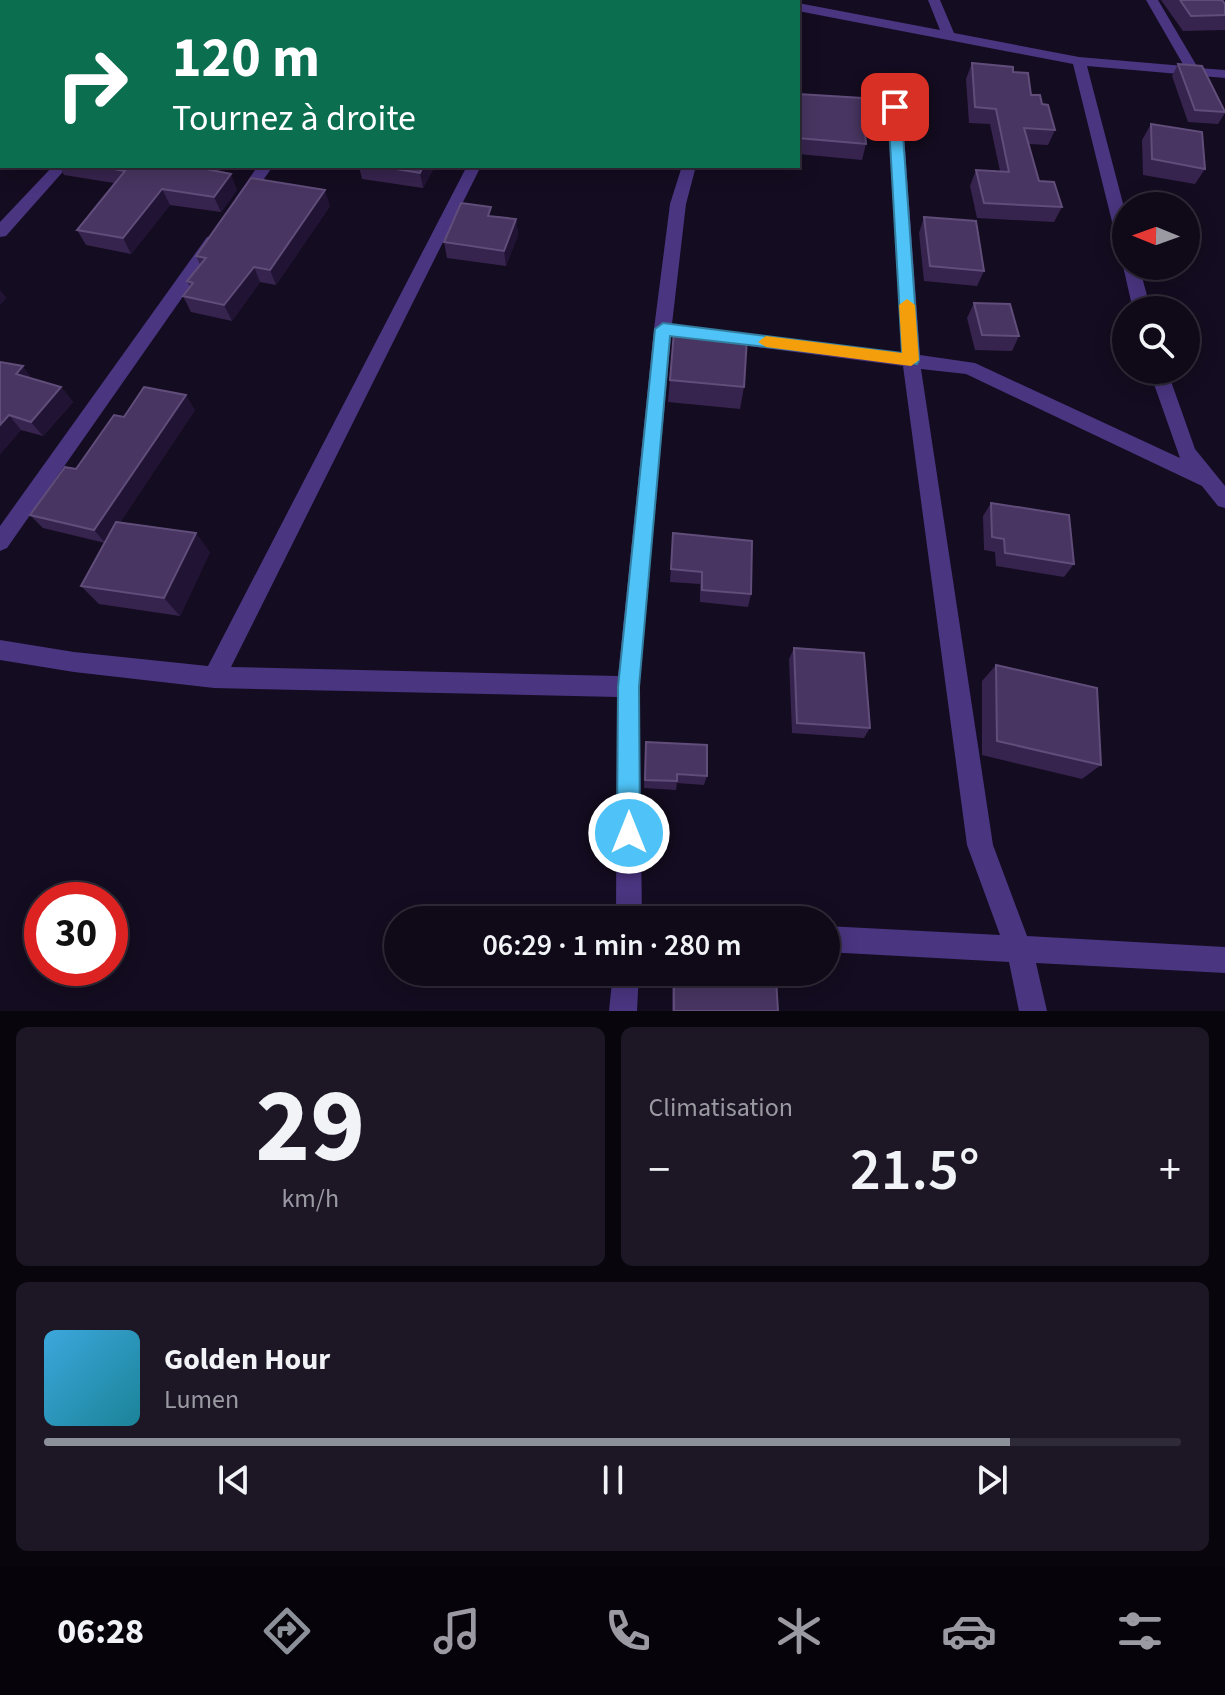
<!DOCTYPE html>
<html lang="fr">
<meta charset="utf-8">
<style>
body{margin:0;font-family:"Source Sans 3",sans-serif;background:#1d1725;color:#f1f3f6;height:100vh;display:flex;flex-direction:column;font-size:30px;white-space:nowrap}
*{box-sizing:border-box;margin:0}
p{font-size:26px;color:#9b9aa2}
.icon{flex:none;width:44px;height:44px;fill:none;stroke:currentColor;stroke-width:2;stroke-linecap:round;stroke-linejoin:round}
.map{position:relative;height:1011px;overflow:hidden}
.sheet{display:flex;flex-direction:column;gap:16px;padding:16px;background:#08050d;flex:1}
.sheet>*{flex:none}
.guide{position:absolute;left:0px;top:0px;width:800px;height:168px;box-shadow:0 4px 20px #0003,0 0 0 2px #2f2a37;background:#0b6e4f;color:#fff;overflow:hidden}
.needle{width:52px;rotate:271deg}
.controls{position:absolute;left:1112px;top:192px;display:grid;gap:16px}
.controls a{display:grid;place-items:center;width:88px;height:88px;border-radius:50%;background:#0f0918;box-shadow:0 4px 20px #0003,0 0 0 2px #2f2a37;font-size:40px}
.speed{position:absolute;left:24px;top:882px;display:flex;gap:16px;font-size:40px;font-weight:700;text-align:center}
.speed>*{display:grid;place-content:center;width:104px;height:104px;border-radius:50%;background:#0f0918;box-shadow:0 4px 20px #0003,0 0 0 2px #2f2a37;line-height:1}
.speed .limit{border:12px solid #d22;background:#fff;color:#111}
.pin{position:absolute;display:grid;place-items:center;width:68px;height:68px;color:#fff;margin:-34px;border-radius:16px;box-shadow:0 4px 12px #0006}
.me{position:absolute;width:88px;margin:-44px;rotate:0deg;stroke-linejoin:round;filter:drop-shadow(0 0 6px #0008)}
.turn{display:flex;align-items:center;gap:28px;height:168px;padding:0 40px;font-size:36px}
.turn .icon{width:104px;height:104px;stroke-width:2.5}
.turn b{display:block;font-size:56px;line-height:68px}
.big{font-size:60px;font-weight:600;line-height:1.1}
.sheet .widget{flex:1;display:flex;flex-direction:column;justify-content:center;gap:12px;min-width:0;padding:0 28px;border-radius:12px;background:#1d1725}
.sheet .dial{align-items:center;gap:0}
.dial b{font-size:104px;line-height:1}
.song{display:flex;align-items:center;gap:24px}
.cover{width:96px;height:96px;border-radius:12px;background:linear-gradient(135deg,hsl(200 70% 55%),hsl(190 70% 35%))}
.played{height:8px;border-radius:4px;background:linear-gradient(90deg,#8c9099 85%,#2f2a37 85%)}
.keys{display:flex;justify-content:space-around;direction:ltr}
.heat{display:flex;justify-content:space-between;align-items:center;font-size:44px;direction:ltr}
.sheet .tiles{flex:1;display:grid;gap:16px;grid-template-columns:1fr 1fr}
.widget:last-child{grid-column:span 2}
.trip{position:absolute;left:384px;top:906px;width:456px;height:80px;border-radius:40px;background:#0f0918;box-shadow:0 4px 20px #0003,0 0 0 2px #2f2a37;font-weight:600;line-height:80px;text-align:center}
.tabs{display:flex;height:128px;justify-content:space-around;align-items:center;background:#06040a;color:#9b9aa2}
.tabs .icon{width:56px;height:56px}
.tabs .current{color:#8c9099}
.tabs b{font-size:36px;color:#f1f3f6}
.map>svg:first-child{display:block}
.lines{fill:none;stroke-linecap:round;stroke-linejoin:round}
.minor{fill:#4a3580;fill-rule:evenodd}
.wall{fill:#37244e}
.shaded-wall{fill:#211334}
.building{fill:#483561;stroke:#604d7a;stroke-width:2}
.route{fill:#4fc3f7;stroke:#337fa1;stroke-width:2}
.slow{fill:#f59e0b}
</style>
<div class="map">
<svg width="1225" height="1011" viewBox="0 0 1225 1011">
<rect width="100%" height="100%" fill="#140c20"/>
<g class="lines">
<g class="minor">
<polygon points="741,0 775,0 776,2 742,2"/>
<polygon points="928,0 940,0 954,33 1079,57 1184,66 1146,0 1158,0 1198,68 1225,70 1225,78 1087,66 1126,215 1126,251 1118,246 1073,64 798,11 798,3 940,30"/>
<polygon points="2,23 2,32 0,33 0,24"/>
<polygon points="798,94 895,103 902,107 920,355 975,363 1180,458 1149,370 1167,370 1195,449 1225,486 1225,508 1218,506 1202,486 966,374 921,369 993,845 1027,936 1225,947 1225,973 1036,963 1047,1011 1019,1011 1009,962 826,952 826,926 1000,935 967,845 903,366 671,336 639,687 642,920 616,920 617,697 214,688 74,672 0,660 0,640 74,652 208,666 467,166 481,166 231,667 618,676 654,329 670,204 682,166 696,166 686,204 672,324 902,353 888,111 798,102"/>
<polygon points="53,166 68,166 6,236 0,237 0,222"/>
<polygon points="258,166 273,166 248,202 238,202 235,199"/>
<polygon points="213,236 221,241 219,245 7,548 0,551 0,526 207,237"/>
<polygon points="1126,262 1126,266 1139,266 1151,310 1133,310 1123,266"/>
<polygon points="613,972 639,972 637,1011 609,1011"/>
</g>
</g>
<g class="wall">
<polygon points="1161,0 1222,0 1225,15 1225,30 1183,31"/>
<polygon points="972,63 1013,72 1031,95 1042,104 1055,130 1048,145 1029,144 1039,181 1062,207 1054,222 977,218 970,186 976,170 1000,171 990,124 969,123 966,79"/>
<polygon points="1178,64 1225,110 1225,113 1218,124 1188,122 1172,76"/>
<polygon points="798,94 866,144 862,160 798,154"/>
<polygon points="1151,124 1205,169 1195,184 1143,175 1142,140"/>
<polygon points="59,166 191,166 237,190 221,212 170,205 131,254 86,245 77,230 114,183 64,175"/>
<polygon points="359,166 435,166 423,188 362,179"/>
<polygon points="507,166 540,166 538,170"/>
<polygon points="330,206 276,285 260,282 232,321 191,312 183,296 190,287 187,281 200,265 196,256"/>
<polygon points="492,216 516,219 518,235 506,266 447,258 444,242"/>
<polygon points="924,217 984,271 977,286 924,281 919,233"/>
<polygon points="974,303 1019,336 1012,351 975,350 967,318"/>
<polygon points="674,331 744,387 740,409 668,402"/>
<polygon points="0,362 33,379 61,387 73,402 43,436 21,430 0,454"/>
<polygon points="195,410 120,522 210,552 180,616 99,604 81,586 105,543 43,528 30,515 76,469 124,417"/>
<polygon points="991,503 1074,564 1064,577 996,566 995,552 984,550 983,516"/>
<polygon points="673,533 751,594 748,607 700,602 700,584 670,582"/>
<polygon points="794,648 870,728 864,738 792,733 789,659"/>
<polygon points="996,665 1101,765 1082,779 982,755 982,681"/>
<polygon points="645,752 707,776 704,785 677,783 676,790 644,788"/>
<polygon points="674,975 778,1011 672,1011 672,979"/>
</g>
<g class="shaded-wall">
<polygon points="422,0 434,0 433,2 421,2"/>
<polygon points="423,166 435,166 423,188 420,173"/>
<polygon points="231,174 237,190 221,212 214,197"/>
<polygon points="162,189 170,205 131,254 123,238"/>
<polygon points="325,190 330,206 276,285 270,270"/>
<polygon points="516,219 518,235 506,266 504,251"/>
<polygon points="254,267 260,282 232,321 224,305"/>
<polygon points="0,290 7,298 0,305"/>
<polygon points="23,366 34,381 16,374"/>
<polygon points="61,387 73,402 43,436 31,422"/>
<polygon points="186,395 195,410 106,544 94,530"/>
<polygon points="9,415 21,430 0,454 0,425"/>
<polygon points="196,533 210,552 180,616 164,598"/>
</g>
<g class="building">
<polygon points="14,0 142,0 140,2 22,2"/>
<polygon points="379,0 422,0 421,2 378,2"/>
<polygon points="1180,0 1222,0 1225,4 1225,15 1191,16"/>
<polygon points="972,63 1013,67 1013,72 1028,73 1031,95 1040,95 1042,104 1048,105 1055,130 1024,128 1039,181 1054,182 1062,207 984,203 976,170 1009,172 996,109 975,107"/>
<polygon points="1178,64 1202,66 1225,112 1195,110"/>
<polygon points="798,94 862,98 866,144 798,138"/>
<polygon points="1151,124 1202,132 1205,169 1152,159"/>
<polygon points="97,166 191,166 231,174 214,197 162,189 123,238 77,230 125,171"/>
<polygon points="378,166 423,166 420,173"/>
<polygon points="251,178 325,190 270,270 254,267 224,305 183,296 193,283 187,281 206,258 196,256"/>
<polygon points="461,203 491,207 488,216 516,219 504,251 444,242"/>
<polygon points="924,217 976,221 984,271 930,266"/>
<polygon points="974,303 1010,304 1019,336 982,335"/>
<polygon points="674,331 747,338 744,387 670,380"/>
<polygon points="0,362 23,366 16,374 61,387 31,422 9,415 0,425"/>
<polygon points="144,387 186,395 94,530 30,515 65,467 76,469 114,415 124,417"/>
<polygon points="991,503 1069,515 1074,564 1005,553 1004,539 992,537"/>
<polygon points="116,522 196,533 164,598 81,586"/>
<polygon points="673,533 752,541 751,594 702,590 702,572 671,569"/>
<polygon points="794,648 864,653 870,728 797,723"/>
<polygon points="996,665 1097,688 1101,765 997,741"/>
<polygon points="646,742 707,745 707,776 677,774 677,781 645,780"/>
<polygon points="674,975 776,978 778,1011 674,1011"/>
</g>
<polygon class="route" points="895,103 901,107 919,360 917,364 670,336 639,687 640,833 637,841 629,844 621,841 617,833 618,687 655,329 663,323 902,353 888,107"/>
<polygon class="slow" points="907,299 915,305 919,360 911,366 766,347 758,342 766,336 902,353 899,305"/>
</svg>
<div class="controls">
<a><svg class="needle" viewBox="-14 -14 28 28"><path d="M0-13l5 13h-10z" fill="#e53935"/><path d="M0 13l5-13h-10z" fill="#9b9aa2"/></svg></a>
<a><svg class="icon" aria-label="search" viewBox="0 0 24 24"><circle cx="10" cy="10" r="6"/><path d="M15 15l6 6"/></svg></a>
</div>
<div class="speed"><div class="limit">30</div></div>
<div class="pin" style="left:895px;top:107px;background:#d93025"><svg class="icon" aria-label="arrive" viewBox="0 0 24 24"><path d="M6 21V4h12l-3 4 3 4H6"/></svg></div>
<svg class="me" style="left:629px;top:833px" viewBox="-20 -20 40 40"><circle r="17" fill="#4fc3f7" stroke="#fff" stroke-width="3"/><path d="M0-11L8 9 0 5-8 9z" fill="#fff"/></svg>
<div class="trip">06:29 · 1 min · 280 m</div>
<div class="guide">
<div class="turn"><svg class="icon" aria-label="right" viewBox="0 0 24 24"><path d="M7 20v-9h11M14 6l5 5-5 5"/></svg><div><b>120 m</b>Tournez à droite</div></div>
</div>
</div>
<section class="sheet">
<div class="tiles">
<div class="widget dial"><b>29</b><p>km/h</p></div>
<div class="widget"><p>Climatisation</p>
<div class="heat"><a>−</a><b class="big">21.5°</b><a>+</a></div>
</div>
<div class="widget">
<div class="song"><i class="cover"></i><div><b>Golden Hour</b><p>Lumen</p></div></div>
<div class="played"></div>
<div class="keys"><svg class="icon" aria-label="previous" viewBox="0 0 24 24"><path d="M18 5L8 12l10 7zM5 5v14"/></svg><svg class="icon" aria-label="pause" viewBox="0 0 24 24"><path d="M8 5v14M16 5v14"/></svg><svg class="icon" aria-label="next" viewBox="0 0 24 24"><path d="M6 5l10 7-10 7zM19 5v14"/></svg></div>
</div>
</div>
</section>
<nav class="tabs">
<b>06:28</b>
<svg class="icon current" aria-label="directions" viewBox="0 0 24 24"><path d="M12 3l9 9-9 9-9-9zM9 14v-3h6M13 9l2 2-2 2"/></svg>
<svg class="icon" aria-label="music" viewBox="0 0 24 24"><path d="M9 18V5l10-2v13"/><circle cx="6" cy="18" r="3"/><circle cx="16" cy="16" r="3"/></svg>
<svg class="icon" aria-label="phone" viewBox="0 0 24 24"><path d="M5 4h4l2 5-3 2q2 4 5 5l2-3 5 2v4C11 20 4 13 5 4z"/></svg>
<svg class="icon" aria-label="climate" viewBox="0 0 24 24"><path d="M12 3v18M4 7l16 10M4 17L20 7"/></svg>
<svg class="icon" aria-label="car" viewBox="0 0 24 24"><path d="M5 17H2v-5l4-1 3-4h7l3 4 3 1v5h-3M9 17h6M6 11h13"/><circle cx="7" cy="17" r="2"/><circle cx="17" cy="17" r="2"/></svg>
<svg class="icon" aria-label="filters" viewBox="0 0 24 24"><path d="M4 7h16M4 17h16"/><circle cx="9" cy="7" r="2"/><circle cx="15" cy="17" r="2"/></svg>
</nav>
